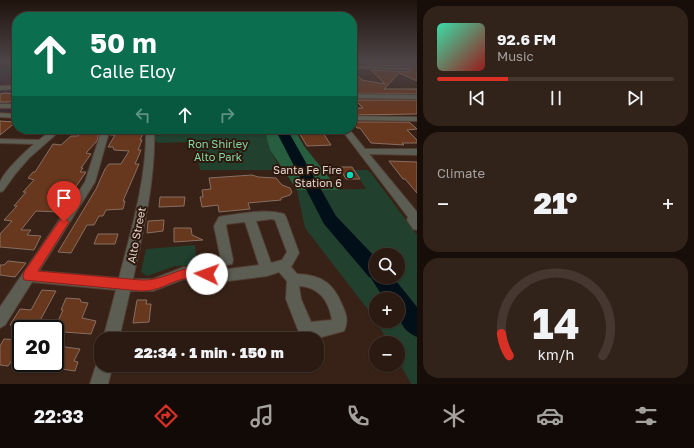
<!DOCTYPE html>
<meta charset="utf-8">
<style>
body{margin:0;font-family:"Golos Text",sans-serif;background:#32231a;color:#f1f3f6;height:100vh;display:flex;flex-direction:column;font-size:15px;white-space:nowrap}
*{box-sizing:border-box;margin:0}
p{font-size:13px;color:#a5a19f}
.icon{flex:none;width:22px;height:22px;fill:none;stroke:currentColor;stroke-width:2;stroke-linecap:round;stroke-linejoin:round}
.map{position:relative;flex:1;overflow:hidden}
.panel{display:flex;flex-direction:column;gap:6px;padding:6px;background:#170e09;width:277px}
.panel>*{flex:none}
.hud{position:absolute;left:12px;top:12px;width:345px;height:122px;border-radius:16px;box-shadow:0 1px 3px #0004,0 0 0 1px #463831;background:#0b6e4f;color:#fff;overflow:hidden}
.buttons{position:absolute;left:369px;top:248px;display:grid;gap:8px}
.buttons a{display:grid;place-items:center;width:36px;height:36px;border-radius:50%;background:#2a1a11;box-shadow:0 1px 3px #0004,0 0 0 1px #463831;font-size:20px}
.speed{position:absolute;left:12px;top:320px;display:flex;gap:8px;font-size:20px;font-weight:700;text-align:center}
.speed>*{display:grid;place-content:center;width:52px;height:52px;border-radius:50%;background:#2a1a11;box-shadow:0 1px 3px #0004,0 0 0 1px #463831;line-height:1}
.speed .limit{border:2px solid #111;border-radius:6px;background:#fff;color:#111}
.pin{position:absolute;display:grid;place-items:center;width:34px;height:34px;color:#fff;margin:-41px -17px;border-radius:50% 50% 50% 0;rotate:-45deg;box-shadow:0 0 4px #0007}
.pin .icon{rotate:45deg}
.me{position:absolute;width:44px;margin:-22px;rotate:273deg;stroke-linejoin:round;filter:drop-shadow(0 0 3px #0008)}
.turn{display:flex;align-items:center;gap:14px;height:84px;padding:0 12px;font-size:18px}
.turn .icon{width:52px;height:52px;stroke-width:2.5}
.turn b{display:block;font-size:28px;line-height:34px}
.lanes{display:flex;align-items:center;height:38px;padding:0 12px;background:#0003;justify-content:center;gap:20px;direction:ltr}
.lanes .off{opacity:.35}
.big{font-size:30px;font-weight:800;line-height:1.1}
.panel .tile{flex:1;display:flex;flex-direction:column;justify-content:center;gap:6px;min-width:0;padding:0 14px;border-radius:16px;background:#32231a}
.panel .dial{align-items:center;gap:0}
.dial svg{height:104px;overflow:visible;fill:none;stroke:#463831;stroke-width:7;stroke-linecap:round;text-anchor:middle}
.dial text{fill:#f1f3f6;stroke:none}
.song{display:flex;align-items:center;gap:12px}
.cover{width:48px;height:48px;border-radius:6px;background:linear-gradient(135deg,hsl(160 70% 55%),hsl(0 70% 35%))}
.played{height:4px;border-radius:2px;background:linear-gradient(90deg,#d93025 30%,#463831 30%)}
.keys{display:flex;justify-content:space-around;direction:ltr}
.heat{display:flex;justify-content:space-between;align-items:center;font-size:22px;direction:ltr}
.trip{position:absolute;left:94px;top:332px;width:230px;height:40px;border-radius:16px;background:#2a1a11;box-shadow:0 1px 3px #0004,0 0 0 1px #463831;font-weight:800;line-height:40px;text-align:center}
.menu{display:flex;height:64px;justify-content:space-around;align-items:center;background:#110a07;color:#a5a19f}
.menu .icon{width:28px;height:28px}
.menu .active{color:#d93025}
.menu b{font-size:18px;color:#f1f3f6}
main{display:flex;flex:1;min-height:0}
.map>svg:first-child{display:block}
.education{fill:#3a2a35}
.green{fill:#21402e;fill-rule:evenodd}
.forest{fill:#265e3f}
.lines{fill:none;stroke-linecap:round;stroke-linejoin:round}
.river{fill:#010f19;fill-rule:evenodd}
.building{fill:#67371e;stroke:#886e61}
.minor-casing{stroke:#533e34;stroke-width:2}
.minor{fill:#5d5e53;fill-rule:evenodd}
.route{fill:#d93025;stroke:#8d1f18}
.poi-dot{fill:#0dd5b5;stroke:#2d180e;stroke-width:1.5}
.labels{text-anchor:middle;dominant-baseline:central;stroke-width:4;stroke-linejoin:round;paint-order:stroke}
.park-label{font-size:11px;fill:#84d7a6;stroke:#2d180e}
.poi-label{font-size:11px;fill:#e2d3cc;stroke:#2d180e;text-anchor:end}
.street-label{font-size:11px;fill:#e2d3cc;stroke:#2d180e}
</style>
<main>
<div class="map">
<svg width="417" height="384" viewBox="0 0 417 384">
<rect width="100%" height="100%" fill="#382217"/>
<rect class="education" x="0" y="61" width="17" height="51"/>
<g class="green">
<polygon points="17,61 17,74 4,73 0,71 4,67"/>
<polygon points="154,129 264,129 270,150 281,170 200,170 195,146 188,142 159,143 155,141"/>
<path d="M354,170H367L371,173L417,235V384H411L398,360V343H389L376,321H398V299H376V320L305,228L297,190L366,189ZM376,255H398V277H376Z"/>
<polygon points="195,245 197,265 175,266 147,276 141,272 146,249"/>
</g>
<polygon class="forest" points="264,129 294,129 304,146 339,190 297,190 270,150"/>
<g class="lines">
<path class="river" d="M275,129H287L336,216L376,258V277H393L417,307V337C399,329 398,317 398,299H384L371,278L369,277L324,224Z"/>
</g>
<g class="building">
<polygon points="414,61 417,63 417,81 399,73 384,89 417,89 417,94 352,93 352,70 362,80 385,84 371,70 409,72 412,70 409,66 366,65 363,62"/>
<polygon points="5,93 17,94 17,97 9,102 0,102 0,94"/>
<polygon points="355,100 417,100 417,114 352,115 352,108 363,108"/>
<polygon points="0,121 16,122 0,135"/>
<polygon points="352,122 409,122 417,129 407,130 417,140 417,143 402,143 404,145 371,143 360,128 357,128"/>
<polygon points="84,129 100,129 97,141 86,153 91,154 81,168 83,168 80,172 86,172 75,188 78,189 73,196 71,195 60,212 36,211 21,230 31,230 27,235 41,236 34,250 0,247 0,234 12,221 4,220 17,206 14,206 26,192 23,192 34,180 28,178 33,172 35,172 53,144 61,145 71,136 78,136"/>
<polygon points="111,129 129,129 128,131 141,131 140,133 143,134 140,140 142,140 138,150 141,150 139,155 135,164 139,164 123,201 125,201 123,209 106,210 103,216 99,216 94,225 87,225 71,253 58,252 96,189 105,169 109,164 121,164 129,151 114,150 113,147 108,147 115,135 110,135"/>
<polygon points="321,130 331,145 307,146 298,131"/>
<polygon points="389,161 417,162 417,193 405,179 403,179"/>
<polygon points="339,167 352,167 360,179 346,179"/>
<polygon points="252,175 258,177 276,178 282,185 290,188 292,192 290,195 281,198 281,200 248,203 250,209 219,212 218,205 202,207 200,197 203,197 202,190 211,189 209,178"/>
<polygon points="160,197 185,197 184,206 159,207"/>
<polygon points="164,220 163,231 147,233 148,221"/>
<polygon points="174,228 191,228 192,235 203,240 174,242"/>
<polygon points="98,234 118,234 115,244 94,244"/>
<polygon points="8,261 26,263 15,277 0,275 0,265 4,265"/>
<polygon points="42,290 56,291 36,328 10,325 20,309 31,310"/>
<polygon points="66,298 80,299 81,302 88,303 82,318 96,321 91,334 64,332 58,346 80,349 74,361 78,362 75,371 55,368 55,328 63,310 61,310"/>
<polygon points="137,300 147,300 146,304 151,304 149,322 133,323"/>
<polygon points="4,339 21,340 17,350 21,351 21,354 17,361 12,360 8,366 0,365 0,346"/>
</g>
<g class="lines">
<defs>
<g id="minor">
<polygon points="352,66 409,68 411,69 409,70 352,68"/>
<polygon points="17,85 17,89 0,90 0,86"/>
<polygon points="352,94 417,95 417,99 352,98"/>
<rect x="0" y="104" width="17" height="4"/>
<polygon points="0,113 17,114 17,118 0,117"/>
<polygon points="352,116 417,117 417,121 352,120"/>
<path d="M53,129H62L29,158L16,173L3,191L0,192C0,189 0,185 0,183C2,173 26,151 34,144L0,143V139L39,140Z"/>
<path d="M102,129H110L95,182L39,271L119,278C131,231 147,178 146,129H154C156,178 143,231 133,279H153L184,267L220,270L259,265L245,222L227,224L226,226L233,260L232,264L227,265L222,264L221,260L214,226L219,217L223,216C243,214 265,208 284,214L286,217L299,253L291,267L297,274C323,275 334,284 343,307C347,316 348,322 344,331L314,339L300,335L286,299L287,281L279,272L267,276L220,282L184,279L153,291H130L119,339H103L116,290L32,282L5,325L0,328V307L85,182ZM272,219L275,220L287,252L282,260L271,263L256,221ZM299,286C319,287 329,301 332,320L311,322L301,299Z"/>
<polygon points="341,129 349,129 365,149 417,149 417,155 369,154 417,212 417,230 413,229 407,220 408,217"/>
<polygon points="101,358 101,365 113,365 108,384 90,384 98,359"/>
</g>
</defs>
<use href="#minor" class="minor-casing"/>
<use href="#minor" class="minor"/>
</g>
<linearGradient id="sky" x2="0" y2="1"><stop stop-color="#1f130d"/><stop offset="0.53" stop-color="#4d4447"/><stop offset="1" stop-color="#4d4447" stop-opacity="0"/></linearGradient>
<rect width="417" height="115" fill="url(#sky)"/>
<path class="route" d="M64,219L67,220L69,222L38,271L141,280C145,280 150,280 154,279C175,275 188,262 212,270L213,274L212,278C202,281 193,277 183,279C167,283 160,291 141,291L24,280L23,276L24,272L60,220Z"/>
<circle class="poi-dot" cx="350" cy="175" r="4"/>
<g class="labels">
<g class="park-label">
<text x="218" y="143">Ron Shirley<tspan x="218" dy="13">Alto Park</tspan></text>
</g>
<g class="poi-label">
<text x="342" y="169">Santa Fe Fire<tspan x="342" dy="13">Station 6</tspan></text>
</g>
<g class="street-label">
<text transform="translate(136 235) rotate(-79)">Alto Street</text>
</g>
</g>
</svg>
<div class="buttons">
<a><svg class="icon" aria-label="search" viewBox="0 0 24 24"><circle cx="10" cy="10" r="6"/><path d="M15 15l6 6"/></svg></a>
<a>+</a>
<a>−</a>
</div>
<div class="speed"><div class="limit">20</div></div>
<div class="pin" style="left:64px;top:222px;background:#d93025"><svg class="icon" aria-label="arrive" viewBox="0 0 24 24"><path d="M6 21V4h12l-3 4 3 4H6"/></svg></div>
<svg class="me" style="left:207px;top:274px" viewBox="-20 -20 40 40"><circle r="19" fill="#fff"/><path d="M0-13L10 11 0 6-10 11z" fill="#d93025"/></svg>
<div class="trip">22:34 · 1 min · 150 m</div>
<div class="hud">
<div class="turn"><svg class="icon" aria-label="ahead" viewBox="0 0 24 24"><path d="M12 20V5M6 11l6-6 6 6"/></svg><div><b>50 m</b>Calle Eloy</div></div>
<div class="lanes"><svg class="icon off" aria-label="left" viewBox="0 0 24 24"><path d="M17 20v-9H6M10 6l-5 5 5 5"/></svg><svg class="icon" aria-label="ahead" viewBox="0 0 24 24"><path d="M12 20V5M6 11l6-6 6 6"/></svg><svg class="icon off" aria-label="right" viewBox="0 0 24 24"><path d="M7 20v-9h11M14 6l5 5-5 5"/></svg></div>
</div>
</div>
<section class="panel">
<div class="tile">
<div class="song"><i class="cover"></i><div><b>92.6 FM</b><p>Music</p></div></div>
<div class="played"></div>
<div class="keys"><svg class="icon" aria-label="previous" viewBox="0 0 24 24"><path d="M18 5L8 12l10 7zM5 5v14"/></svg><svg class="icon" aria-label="pause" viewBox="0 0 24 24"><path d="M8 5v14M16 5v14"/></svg><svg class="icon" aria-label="next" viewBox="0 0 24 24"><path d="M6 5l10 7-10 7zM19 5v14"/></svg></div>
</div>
<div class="tile"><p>Climate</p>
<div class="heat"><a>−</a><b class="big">21°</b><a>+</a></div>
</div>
<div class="tile dial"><svg viewBox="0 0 100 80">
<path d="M14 69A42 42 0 1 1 86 69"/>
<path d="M14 69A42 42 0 0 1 8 52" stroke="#d93025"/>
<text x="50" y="56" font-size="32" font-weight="700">14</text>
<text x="50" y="72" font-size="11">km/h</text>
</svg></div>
</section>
</main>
<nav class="menu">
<b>22:33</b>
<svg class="icon active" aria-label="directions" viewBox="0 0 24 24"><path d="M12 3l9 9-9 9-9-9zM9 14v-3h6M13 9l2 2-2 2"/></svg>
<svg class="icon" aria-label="music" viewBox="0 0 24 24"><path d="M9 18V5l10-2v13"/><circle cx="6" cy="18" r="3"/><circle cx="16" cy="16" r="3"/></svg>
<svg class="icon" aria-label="phone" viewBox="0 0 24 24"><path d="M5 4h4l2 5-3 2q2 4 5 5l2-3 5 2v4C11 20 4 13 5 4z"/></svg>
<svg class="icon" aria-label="climate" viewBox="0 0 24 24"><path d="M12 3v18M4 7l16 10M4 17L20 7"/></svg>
<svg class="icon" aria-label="car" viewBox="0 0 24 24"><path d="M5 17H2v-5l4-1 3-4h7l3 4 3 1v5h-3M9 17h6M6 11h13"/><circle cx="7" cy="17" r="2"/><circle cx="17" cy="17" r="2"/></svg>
<svg class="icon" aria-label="filters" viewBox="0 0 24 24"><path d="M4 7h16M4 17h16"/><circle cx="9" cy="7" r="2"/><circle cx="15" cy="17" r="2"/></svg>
</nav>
